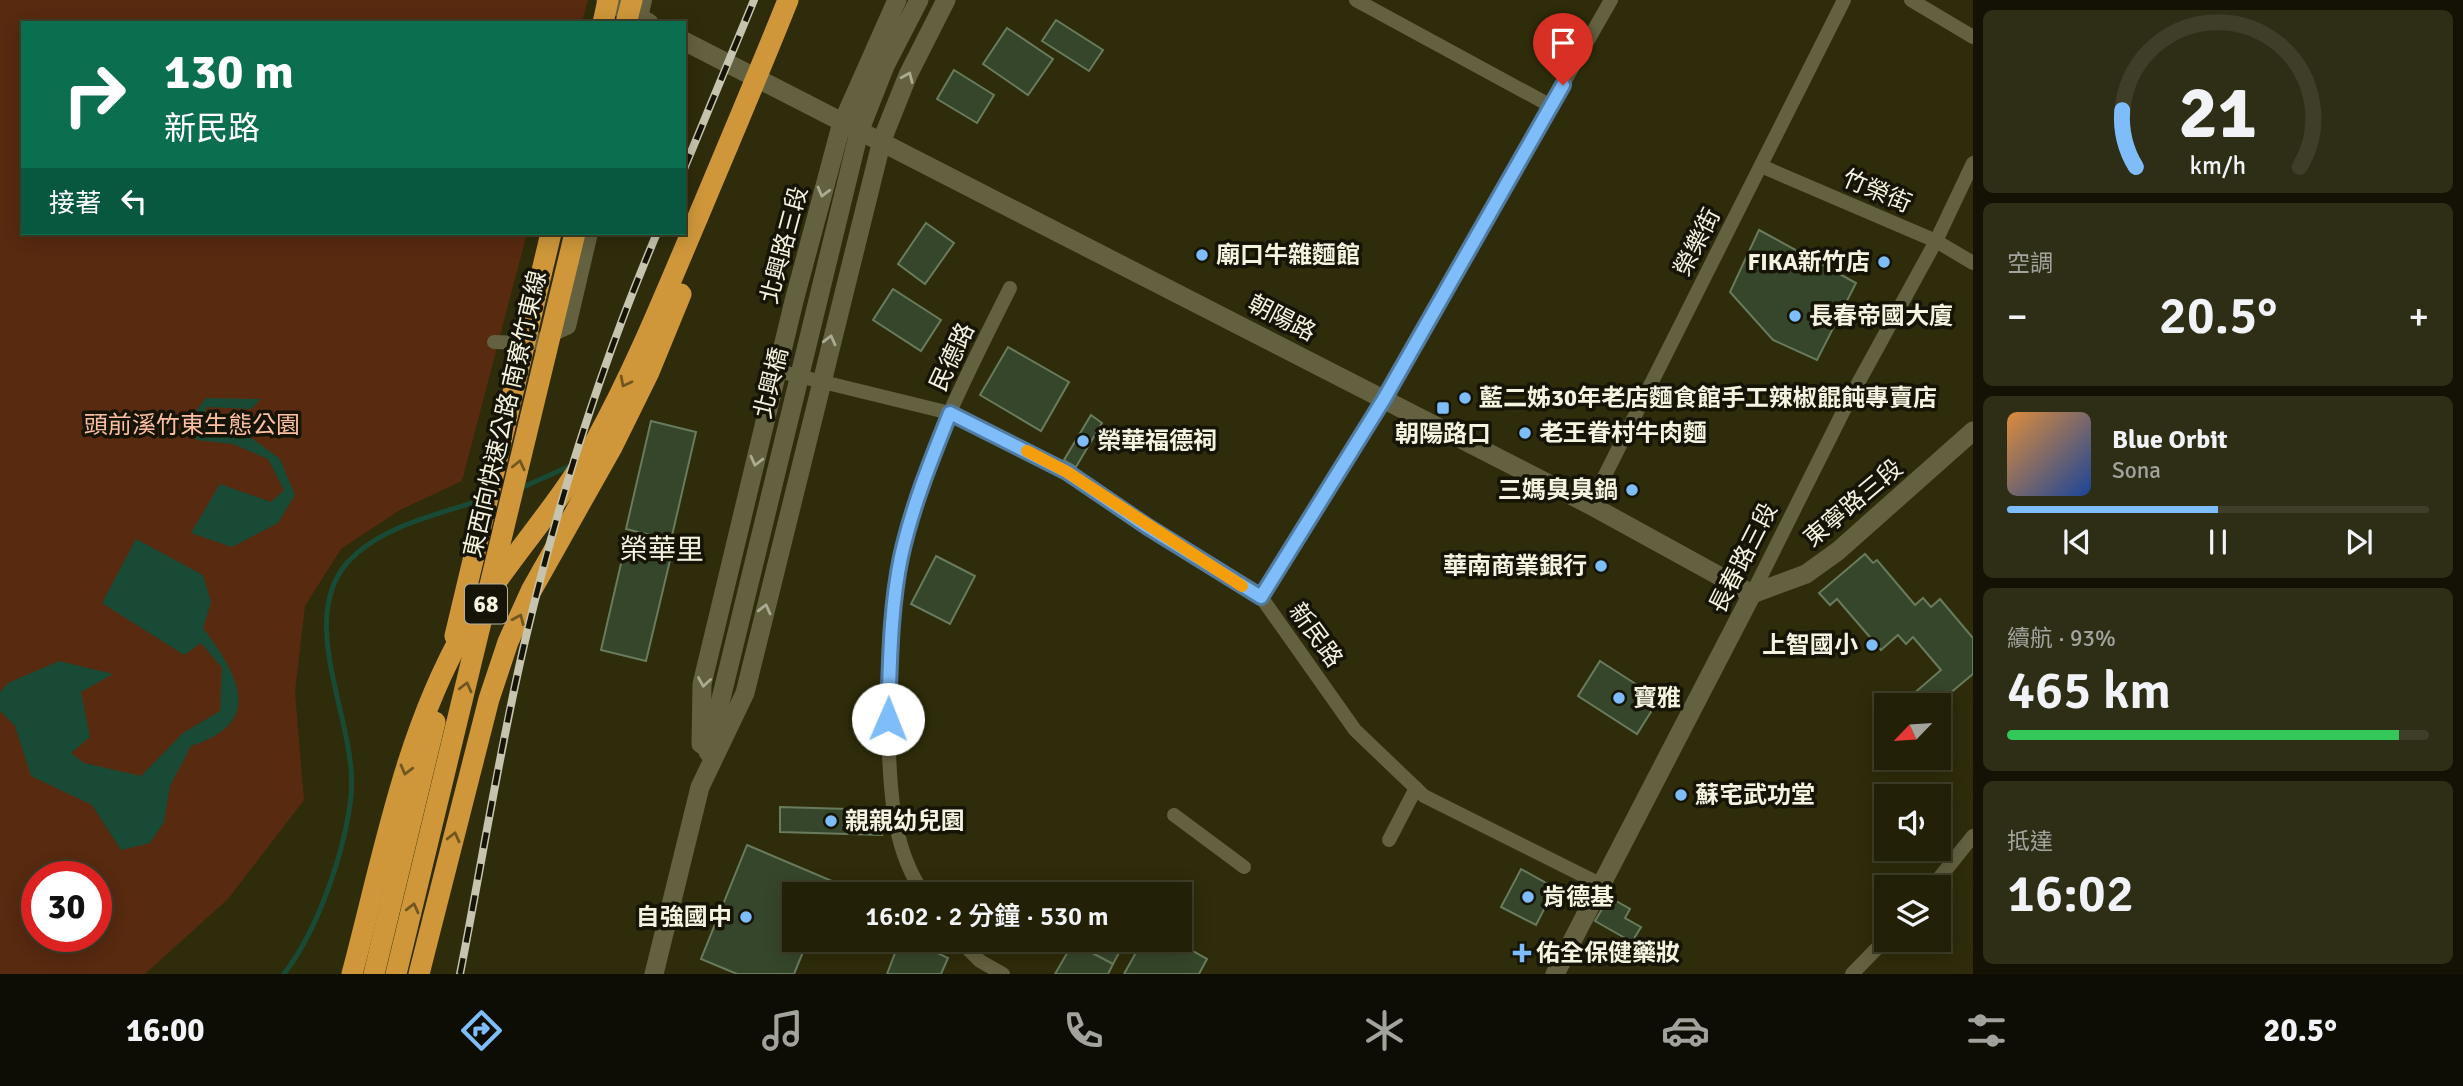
<!DOCTYPE html>
<html lang="zh-TW">
<meta charset="utf-8">
<style>
body{margin:0;font-family:Signika,"Noto Sans TC",sans-serif;background:#2e2e16;color:#f1f3f6;height:100vh;display:flex;flex-direction:column;font-size:26px;white-space:nowrap}
*{box-sizing:border-box;margin:0}
p{font-size:23px;color:#a2a39c}
.icon{flex:none;width:38px;height:38px;fill:none;stroke:currentColor;stroke-width:2;stroke-linecap:round;stroke-linejoin:round}
.map{position:relative;flex:1;overflow:hidden}
.side{display:flex;flex-direction:column;gap:10px;padding:10px;background:#131204;width:490px}
.side>*{flex:none}
.banner{position:absolute;left:21px;top:21px;width:665px;height:214px;border-radius:0px;box-shadow:0 4px 18px #0003,0 0 0 2px #3f3e29;background:#0b6e4f;color:#fff;overflow:hidden}
.needle{width:46px;rotate:245deg}
.buttons{position:absolute;left:1874px;top:693px;display:grid;gap:14px}
.buttons a{display:grid;place-items:center;width:77px;height:77px;border-radius:0px;background:#222108;box-shadow:0 4px 18px #0003,0 0 0 2px #3f3e29;font-size:35px}
.speed{position:absolute;left:21px;top:861px;display:flex;gap:14px;font-size:35px;font-weight:700;text-align:center}
.speed>*{display:grid;place-content:center;width:91px;height:91px;border-radius:50%;background:#222108;box-shadow:0 4px 18px #0003,0 0 0 2px #3f3e29;line-height:1}
.speed .limit{border:10px solid #d22;background:#fff;color:#111}
.pin{position:absolute;display:grid;place-items:center;width:60px;height:60px;color:#fff;margin:-72px -30px;border-radius:50% 50% 50% 0;rotate:-45deg;box-shadow:0 0 7px #0007}
.pin .icon{rotate:45deg}
.me{position:absolute;width:77px;margin:-38px;rotate:1deg;stroke-linejoin:round;filter:drop-shadow(0 0 5px #0008)}
.turn{display:flex;align-items:center;gap:24px;height:147px;padding:0 28px;font-size:32px}
.turn .icon{width:91px;height:91px;stroke-width:2.5}
.turn b{display:block;font-size:49px;line-height:60px}
.then{display:flex;align-items:center;height:66px;padding:0 28px;background:#0003;gap:14px;font-size:26px}
.big{font-size:52px;font-weight:600;line-height:1.1}
.side .widget{flex:1;display:flex;flex-direction:column;justify-content:center;gap:10px;min-width:0;padding:0 24px;border-radius:10px;background:#2e2e16}
.side .dial{align-items:center;gap:0}
.dial svg{height:182px;overflow:visible;fill:none;stroke:#3f3e29;stroke-width:7;stroke-linecap:round;text-anchor:middle}
.dial text{fill:#f1f3f6;stroke:none}
.song{display:flex;align-items:center;gap:21px}
.cover{width:84px;height:84px;border-radius:10px;background:linear-gradient(135deg,hsl(30 70% 55%),hsl(220 70% 35%))}
.played{height:7px;border-radius:4px;background:linear-gradient(90deg,#7ebdf9 50%,#3f3e29 50%)}
.keys{display:flex;justify-content:space-around;direction:ltr}
.heat{display:flex;justify-content:space-between;align-items:center;font-size:38px;direction:ltr}
.charge{height:10px;border-radius:5px;background:linear-gradient(90deg,#34c759 93%,#3f3e29 0)}
.trip{position:absolute;left:782px;top:882px;width:410px;height:70px;border-radius:0px;background:#222108;box-shadow:0 4px 18px #0003,0 0 0 2px #3f3e29;font-weight:600;line-height:70px;text-align:center}
.dock{display:flex;height:112px;justify-content:space-around;align-items:center;background:#0e0d03;color:#a2a39c}
.dock .icon{width:49px;height:49px}
.dock .current{color:#7ebdf9}
.dock b{font-size:32px;color:#f1f3f6}
main{display:flex;flex:1;min-height:0}
.map>svg:first-child{display:block}
.green{fill:#582a10;fill-rule:evenodd}
.water{fill:#184a35}
.lines{fill:none;stroke-linecap:round;stroke-linejoin:round}
.stream{stroke:#184a35;stroke-width:5}
.building{fill:#36462a;stroke:#697b5d;stroke-width:2}
.street{stroke:#63613f;stroke-width:14}
.secondary{stroke:#63613f;stroke-width:19}
.highway{stroke:#cf973a;stroke-width:21}
.rail-casing{stroke:#c6c4ae;stroke-width:8}
.rail{stroke:#151406;stroke-width:5;stroke-dasharray:16;stroke-linecap:butt}
.oneway{stroke:#acaa90}
.oneway2{stroke:#725620}
.route-casing{stroke:#527ba2;stroke-width:18}
.route{stroke:#7ebdf9;stroke-width:12}
.slow{stroke:#f59e0b;stroke-width:12}
.poi-dot{fill:#7ebdf9;stroke:#151406;stroke-width:2.5}
.labels{text-anchor:middle;dominant-baseline:central;stroke-width:7;stroke-linejoin:round;paint-order:stroke}
.shield{fill:#151406;stroke:#b1b09f;stroke-width:2}
.shield-label{font-size:23px;font-weight:bold;fill:#f4f3e0}
.street-label{font-size:24px;fill:#f4f3e0;stroke:#151406}
.poi-label{font-size:24px;font-weight:bold;fill:#f4f3e0;stroke:#151406;text-anchor:start}
.park-label{font-size:24px;fill:#febfa0;stroke:#151406}
.quarter-label{font-size:28px;fill:#f4f3e0;stroke:#151406}
</style>
<main>
<div class="map">
<svg width="1973" height="974" viewBox="0 0 1973 974">
<rect width="100%" height="100%" fill="#2e2c0a"/>
<path class="green" d="M0,0H588L582,23H23V233H527L462,481L400,510L341,549L305,606L295,692L304,800L228,899L145,974H0ZM37,877H96V936H37Z"/>
<g class="water">
<polygon points="206,398 261,399 251,409 206,407 203,431 245,433 280,459 295,495 278,523 232,547 191,533 220,484 271,502 284,490 268,459 233,444 196,440 189,419"/>
<path d="M136,539L203,575L211,602L203,628C238,675 266,722 191,746L170,786L164,822L150,843L121,850L92,805L31,776L15,726L0,711V692L8,683L59,661L113,674L81,692L90,737L71,753L84,763L141,776L183,733L220,711L222,668L201,643L184,655L102,603Z"/>
</g>
<g class="lines">
<g class="stream">
<polyline points="521,488 572,465"/>
<path d="M284,974C318,930 345,851 351,796C359,726 295,623 347,563C380,526 437,515 481,500"/>
</g>
</g>
<g class="building">
<polygon points="1056,20 1103,50 1089,71 1042,41"/>
<polygon points="1007,28 1053,59 1028,95 983,64"/>
<polygon points="954,70 994,95 977,123 937,99"/>
<polygon points="926,223 954,243 925,284 898,264"/>
<polygon points="1759,230 1856,283 1817,360 1773,340 1730,292"/>
<polygon points="893,289 941,320 921,351 873,320"/>
<polygon points="1008,347 1069,382 1041,431 980,395"/>
<polygon points="1091,415 1102,423 1076,467 1064,460"/>
<polygon points="651,421 696,432 671,540 626,529"/>
<polygon points="626,542 672,552 646,661 601,650"/>
<polygon points="1865,554 1873,563 1877,560 1915,605 1923,598 1931,607 1940,599 1973,638 1973,674 1936,705 1921,705 1912,695 1941,670 1913,637 1906,644 1898,635 1881,650 1837,599 1830,605 1819,593"/>
<polygon points="936,556 975,576 950,624 911,604"/>
<polygon points="1600,661 1659,699 1637,734 1578,696"/>
<polygon points="780,807 882,810 882,835 780,832"/>
<polygon points="747,845 832,881 826,894 794,894 794,940 808,940 794,974 737,974 701,959"/>
<polygon points="1521,869 1555,888 1536,925 1501,907"/>
<polygon points="1609,897 1630,909 1625,918 1641,927 1632,942 1595,921"/>
<polygon points="886,940 923,940 936,943 935,952 948,958 941,974 887,974 895,953"/>
<polygon points="1074,940 1126,940 1113,964 1073,943"/>
<polygon points="1143,940 1173,940 1207,959 1199,974 1124,974"/>
<polygon points="1073,943 1113,964 1108,974 1055,974"/>
</g>
<g class="lines">
<g class="street">
<polyline points="1356,0 1551,106"/>
<polyline points="1911,0 1973,37"/>
<polyline points="640,23 645,0"/>
<polyline points="1761,166 1936,241 1973,263"/>
<polyline points="494,342 533,343 569,327 591,233"/>
<polyline points="778,371 950,413 1067,472 1148,527 1261,597 1355,730 1424,796 1600,884"/>
<polyline points="1590,505 1844,0"/>
<polyline points="1752,594 1851,396 1936,241 1973,163"/>
<polyline points="1261,597 1383,399 1611,0"/>
<polyline points="1174,815 1244,867"/>
<polyline points="1389,840 1416,788"/>
<polyline points="1932,887 1973,836"/>
<path d="M924,894C895,853 891,802 889,753C885,689 889,621 901,558C920,463 967,374 1010,288"/>
<polyline points="959,940 980,961 1003,974"/>
<polyline points="1852,974 1886,939"/>
</g>
<g class="secondary">
<polyline points="606,0 649,23"/>
<polyline points="684,41 1590,505 1752,594"/>
<polyline points="1752,594 1806,574 1838,551 1973,431"/>
<polyline points="701,744 702,684 794,301 841,126 897,0"/>
<polyline points="708,752 859,132 885,66 919,0"/>
<polyline points="654,974 700,787 745,693 882,140 908,75 946,0"/>
<polyline points="1555,974 1752,594"/>
</g>
<g class="highway">
<polyline points="603,23 608,0"/>
<polyline points="626,23 632,0"/>
<polyline points="455,636 551,233"/>
<path d="M352,974C383,858 404,737 464,631C503,564 558,508 596,440C634,371 664,297 695,224C726,150 758,75 788,0"/>
<polyline points="374,974 435,722"/>
<polyline points="396,974 575,233"/>
<polyline points="419,974 489,699 508,642 531,591 612,447 649,372 681,294"/>
</g>
<defs>
<g id="rail">
<polyline points="684,169 754,0"/>
<path d="M460,974C482,863 499,751 525,641C558,501 601,365 657,233"/>
</g>
</defs>
<use href="#rail" class="rail-casing"/>
<use href="#rail" class="rail"/>
</g>
<defs><path id="oneway-chevron" d="M-2-3.5L2.5 0L-2 3.5" fill="none" stroke-width="1.6" stroke-linecap="round" stroke-linejoin="round" transform="scale(1.75)"/></defs>
<g class="oneway">
<use href="#oneway-chevron" transform="translate(908 77) rotate(-66)"/>
<use href="#oneway-chevron" transform="translate(823 192) rotate(105)"/>
<use href="#oneway-chevron" transform="translate(830 340) rotate(-76)"/>
<use href="#oneway-chevron" transform="translate(756 461) rotate(104)"/>
<use href="#oneway-chevron" transform="translate(765 609) rotate(-76)"/>
<use href="#oneway-chevron" transform="translate(704 682) rotate(99)"/>
</g>
<g class="oneway2">
<use href="#oneway-chevron" transform="translate(625 382) rotate(117)"/>
<use href="#oneway-chevron" transform="translate(519 465) rotate(-77)"/>
<use href="#oneway-chevron" transform="translate(519 619) rotate(-66)"/>
<use href="#oneway-chevron" transform="translate(466 687) rotate(-76)"/>
<use href="#oneway-chevron" transform="translate(406 770) rotate(105)"/>
<use href="#oneway-chevron" transform="translate(454 837) rotate(-76)"/>
<use href="#oneway-chevron" transform="translate(413 908) rotate(-76)"/>
</g>
<g class="lines">
<defs>
<path id="route" d="M888,719C890,665 890,610 901,557C912,507 931,460 950,413L1067,472L1148,527L1261,597L1384,399L1563,85"/>
</defs>
<use href="#route" class="route-casing"/>
<use href="#route" class="route"/>
<polyline class="slow" points="1027,451 1067,472 1242,586"/>
</g>
<g class="poi-dot">
<circle cx="1202" cy="255" r="7"/>
<circle cx="1884" cy="262" r="7"/>
<circle cx="1795" cy="316" r="7"/>
<circle cx="1465" cy="398" r="7"/>
<rect x="1436" y="401" width="14" height="14" rx="3.5"/>
<circle cx="1525" cy="433" r="7"/>
<circle cx="1083" cy="441" r="7"/>
<circle cx="1632" cy="490" r="7"/>
<circle cx="1601" cy="566" r="7"/>
<circle cx="1872" cy="645" r="7"/>
<circle cx="1619" cy="698" r="7"/>
<circle cx="1681" cy="795" r="7"/>
<circle cx="831" cy="821" r="7"/>
<circle cx="1528" cy="897" r="7"/>
<circle cx="746" cy="917" r="7"/>
<path d="M1518.5 942.5h7v7h7v7h-7v7h-7v-7h-7v-7h7z"/>
</g>
<g class="labels">
<rect class="shield" x="465" y="584.5" width="42" height="39" rx="5"/>
<g class="shield-label">
<text x="486" y="604">68</text>
</g>
<g class="street-label">
<text transform="translate(1877 191) rotate(23)">竹榮街</text>
<text transform="translate(1697 242) rotate(-63)">榮樂街</text>
<text transform="translate(784 245) rotate(-75)">北興路三段</text>
<text transform="translate(1282 318) rotate(27)">朝陽路</text>
<text transform="translate(952 357) rotate(-65)">民德路</text>
<text transform="translate(771 383) rotate(-76)">北興橋</text>
<text transform="translate(505 414) rotate(-77)">東西向快速公路 南寮竹東線</text>
<text transform="translate(1853 503) rotate(-40)">東寧路三段</text>
<text transform="translate(1743 558) rotate(-63)">長春路三段</text>
<text transform="translate(1316 635) rotate(54)">新民路</text>
</g>
<g class="poi-label">
<text x="1216" y="255">廟口牛雜麵館</text>
<text x="1870" y="262" text-anchor="end">FIKA新竹店</text>
<text x="1809" y="316">長春帝國大廈</text>
<text x="1479" y="398">藍二姊30年老店麵食館手工辣椒餛飩專賣店</text>
<text x="1539" y="433">老王眷村牛肉麵</text>
<text x="1443" y="434" text-anchor="middle">朝陽路口</text>
<text x="1097" y="441">榮華福德祠</text>
<text x="1618" y="490" text-anchor="end">三媽臭臭鍋</text>
<text x="1587" y="566" text-anchor="end">華南商業銀行</text>
<text x="1858" y="645" text-anchor="end">上智國小</text>
<text x="1633" y="698">寶雅</text>
<text x="1695" y="795">蘇宅武功堂</text>
<text x="845" y="821">親親幼兒園</text>
<text x="1542" y="897">肯德基</text>
<text x="732" y="917" text-anchor="end">自強國中</text>
<text x="1536" y="953">佑全保健藥妝</text>
</g>
<g class="park-label">
<text x="192" y="425">頭前溪竹東生態公園</text>
</g>
<g class="quarter-label">
<text x="662" y="550">榮華里</text>
</g>
</g>
</svg>
<div class="buttons">
<a><svg class="needle" viewBox="-14 -14 28 28"><path d="M0-13l5 13h-10z" fill="#e53935"/><path d="M0 13l5-13h-10z" fill="#a2a39c"/></svg></a>
<a><svg class="icon" aria-label="sound" viewBox="0 0 24 24"><path d="M4 9h4l5-4v14l-5-4H4zM17 9q2 3 0 6"/></svg></a>
<a><svg class="icon" aria-label="layers" viewBox="0 0 24 24"><path d="M12 4l9 5-9 5-9-5zM3 14l9 5 9-5"/></svg></a>
</div>
<div class="speed"><div class="limit">30</div></div>
<div class="pin" style="left:1563px;top:85px;background:#d93025"><svg class="icon" aria-label="arrive" viewBox="0 0 24 24"><path d="M6 21V4h12l-3 4 3 4H6"/></svg></div>
<svg class="me" style="left:888px;top:719px" viewBox="-20 -20 40 40"><circle r="19" fill="#fff"/><path d="M0-13L10 11 0 6-10 11z" fill="#7ebdf9"/></svg>
<div class="trip">16:02 · 2 分鐘 · 530 m</div>
<div class="banner">
<div class="turn"><svg class="icon" aria-label="right" viewBox="0 0 24 24"><path d="M7 20v-9h11M14 6l5 5-5 5"/></svg><div><b>130 m</b>新民路</div></div>
<div class="then">接著<svg class="icon" aria-label="left" viewBox="0 0 24 24"><path d="M17 20v-9H6M10 6l-5 5 5 5"/></svg></div>
</div>
</div>
<section class="side">
<div class="widget dial"><svg viewBox="0 0 100 80">
<path d="M14 69A42 42 0 1 1 86 69"/>
<path d="M14 69A42 42 0 0 1 8 44" stroke="#7ebdf9"/>
<text x="50" y="56" font-size="32" font-weight="700">21</text>
<text x="50" y="72" font-size="11">km/h</text>
</svg></div>
<div class="widget"><p>空調</p>
<div class="heat"><a>−</a><b class="big">20.5°</b><a>+</a></div>
</div>
<div class="widget">
<div class="song"><i class="cover"></i><div><b>Blue Orbit</b><p>Sona</p></div></div>
<div class="played"></div>
<div class="keys"><svg class="icon" aria-label="previous" viewBox="0 0 24 24"><path d="M18 5L8 12l10 7zM5 5v14"/></svg><svg class="icon" aria-label="pause" viewBox="0 0 24 24"><path d="M8 5v14M16 5v14"/></svg><svg class="icon" aria-label="next" viewBox="0 0 24 24"><path d="M6 5l10 7-10 7zM19 5v14"/></svg></div>
</div>
<div class="widget"><p>續航 · 93%</p><b class="big">465 km</b><div class="charge"></div></div>
<div class="widget"><p>抵達</p><b class="big">16:02</b></div>
</section>
</main>
<nav class="dock">
<b>16:00</b>
<svg class="icon current" aria-label="directions" viewBox="0 0 24 24"><path d="M12 3l9 9-9 9-9-9zM9 14v-3h6M13 9l2 2-2 2"/></svg>
<svg class="icon" aria-label="music" viewBox="0 0 24 24"><path d="M9 18V5l10-2v13"/><circle cx="6" cy="18" r="3"/><circle cx="16" cy="16" r="3"/></svg>
<svg class="icon" aria-label="phone" viewBox="0 0 24 24"><path d="M5 4h4l2 5-3 2q2 4 5 5l2-3 5 2v4C11 20 4 13 5 4z"/></svg>
<svg class="icon" aria-label="climate" viewBox="0 0 24 24"><path d="M12 3v18M4 7l16 10M4 17L20 7"/></svg>
<svg class="icon" aria-label="car" viewBox="0 0 24 24"><path d="M5 17H2v-5l4-1 3-4h7l3 4 3 1v5h-3M9 17h6M6 11h13"/><circle cx="7" cy="17" r="2"/><circle cx="17" cy="17" r="2"/></svg>
<svg class="icon" aria-label="filters" viewBox="0 0 24 24"><path d="M4 7h16M4 17h16"/><circle cx="9" cy="7" r="2"/><circle cx="15" cy="17" r="2"/></svg>
<b>20.5°</b>
</nav>
